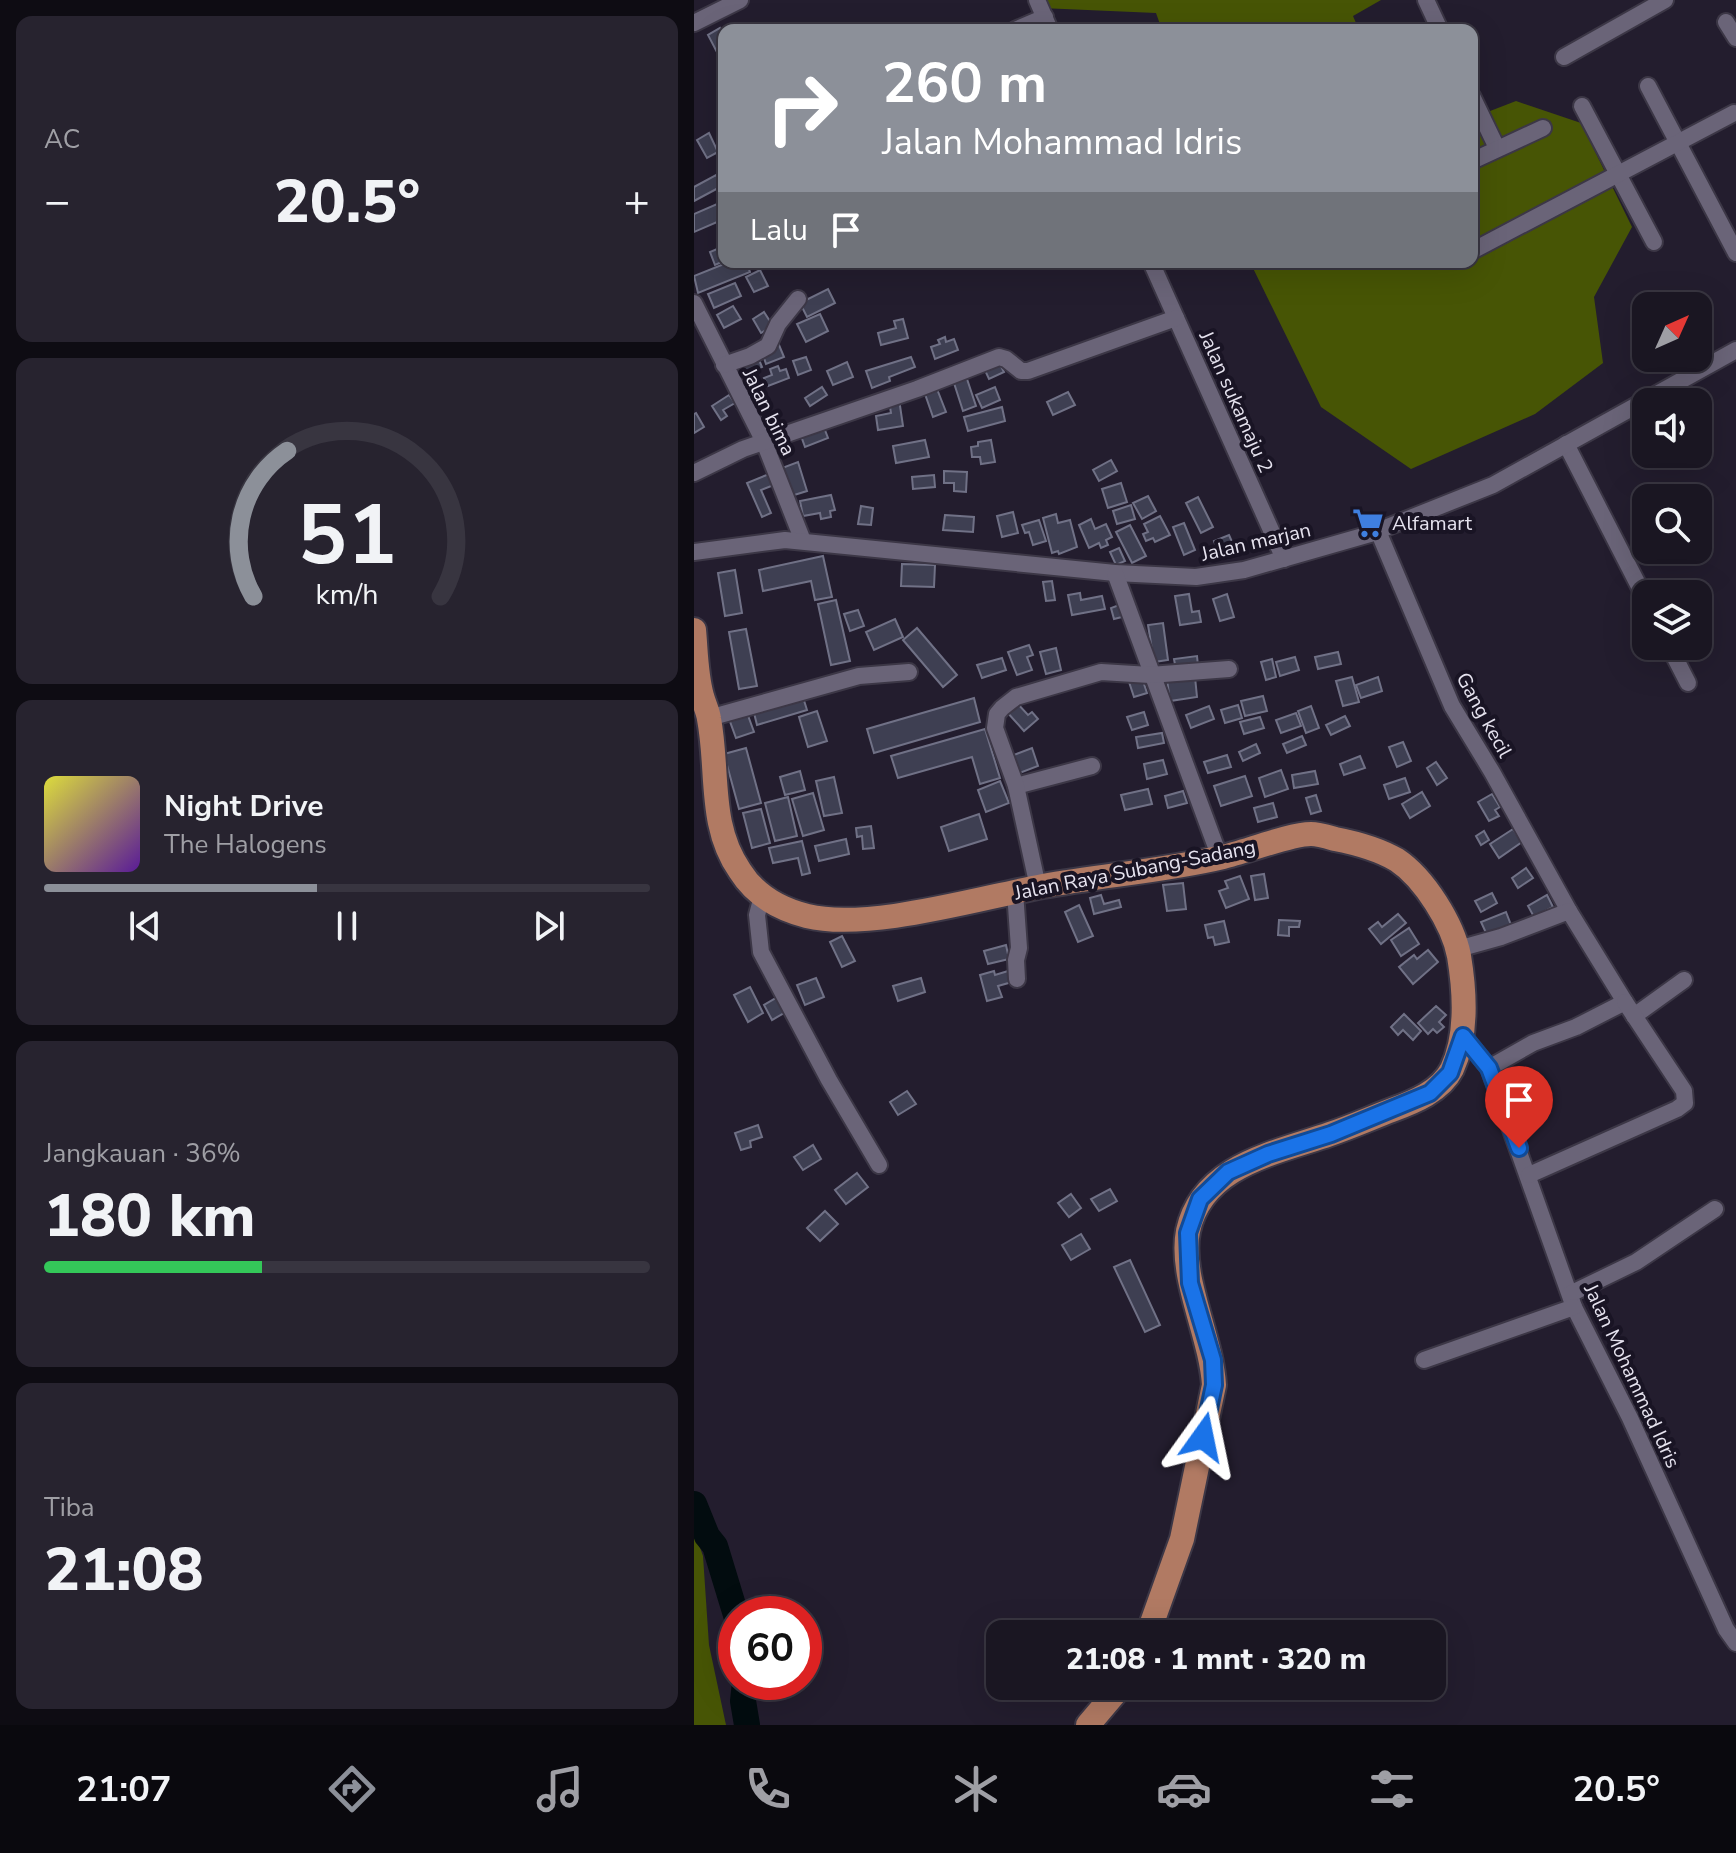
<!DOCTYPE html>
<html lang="id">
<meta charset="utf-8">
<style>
body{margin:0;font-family:"Nunito Sans",sans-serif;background:#27232f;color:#f1f3f6;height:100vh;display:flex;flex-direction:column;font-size:30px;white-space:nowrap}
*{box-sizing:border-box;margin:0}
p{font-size:26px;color:#9f9fa5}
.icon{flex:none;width:44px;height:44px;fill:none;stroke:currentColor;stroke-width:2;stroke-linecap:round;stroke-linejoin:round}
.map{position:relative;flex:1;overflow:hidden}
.details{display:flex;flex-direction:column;gap:16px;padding:16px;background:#0e0c13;width:694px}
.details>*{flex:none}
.banner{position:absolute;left:24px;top:24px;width:760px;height:244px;border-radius:16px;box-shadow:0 8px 32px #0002,0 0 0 2px #383540;background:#8c9099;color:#fff;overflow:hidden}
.needle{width:52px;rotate:45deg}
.tools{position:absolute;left:938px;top:292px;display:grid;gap:16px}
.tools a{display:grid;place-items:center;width:80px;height:80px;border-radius:16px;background:#1a1622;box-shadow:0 8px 32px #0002,0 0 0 2px #383540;font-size:40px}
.speed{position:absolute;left:24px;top:1596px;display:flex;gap:16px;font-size:40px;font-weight:700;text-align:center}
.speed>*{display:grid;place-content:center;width:104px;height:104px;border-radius:50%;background:#1a1622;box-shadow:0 8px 32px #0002,0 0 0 2px #383540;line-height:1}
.speed .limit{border:12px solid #d22;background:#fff;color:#111}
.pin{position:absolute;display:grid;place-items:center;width:68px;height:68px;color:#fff;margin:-82px -34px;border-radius:50% 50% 50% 0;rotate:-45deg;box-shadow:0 0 8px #0007}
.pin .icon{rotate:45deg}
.me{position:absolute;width:88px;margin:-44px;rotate:12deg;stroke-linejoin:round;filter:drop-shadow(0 0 6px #0008)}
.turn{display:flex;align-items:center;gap:28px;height:168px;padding:0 32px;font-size:36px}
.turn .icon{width:104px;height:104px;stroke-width:2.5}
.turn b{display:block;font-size:56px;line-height:68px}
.then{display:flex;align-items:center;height:76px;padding:0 32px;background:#0003;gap:16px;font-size:30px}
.big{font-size:60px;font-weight:800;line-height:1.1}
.details .widget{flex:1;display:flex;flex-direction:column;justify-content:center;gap:12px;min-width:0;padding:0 28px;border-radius:16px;background:#27232f}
.details .dial{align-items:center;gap:0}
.dial svg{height:208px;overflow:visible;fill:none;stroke:#383540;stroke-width:7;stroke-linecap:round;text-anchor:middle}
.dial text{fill:#f1f3f6;stroke:none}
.song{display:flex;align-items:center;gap:24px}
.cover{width:96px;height:96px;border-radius:12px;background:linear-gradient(135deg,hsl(60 70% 55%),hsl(270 70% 35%))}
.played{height:8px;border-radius:4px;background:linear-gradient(90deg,#8c9099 45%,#383540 45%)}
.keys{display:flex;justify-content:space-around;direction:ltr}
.heat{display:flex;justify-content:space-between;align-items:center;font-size:44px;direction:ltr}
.charge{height:12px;border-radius:6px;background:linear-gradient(90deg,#34c759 36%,#383540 0)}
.trip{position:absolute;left:292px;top:1620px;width:460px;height:80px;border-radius:16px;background:#1a1622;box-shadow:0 8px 32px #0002,0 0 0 2px #383540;font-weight:800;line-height:80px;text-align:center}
.tab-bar{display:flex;height:128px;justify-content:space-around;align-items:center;background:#0a090e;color:#9f9fa5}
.tab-bar .icon{width:56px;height:56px}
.tab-bar .on{color:#8c9099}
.tab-bar b{font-size:36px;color:#f1f3f6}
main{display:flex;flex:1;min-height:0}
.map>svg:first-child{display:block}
.forest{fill:#475505}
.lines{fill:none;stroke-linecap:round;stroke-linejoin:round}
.river{stroke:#020c0f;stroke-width:26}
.building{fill:#3e3f52;stroke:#707186;stroke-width:2}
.street-casing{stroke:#3c3746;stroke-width:20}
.primary-casing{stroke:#3c3746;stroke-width:28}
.street{stroke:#6a6478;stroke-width:16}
.primary{stroke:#b17a63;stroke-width:24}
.route-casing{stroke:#114b97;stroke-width:20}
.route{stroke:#1a73e8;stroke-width:14}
.labels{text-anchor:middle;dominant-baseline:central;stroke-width:8;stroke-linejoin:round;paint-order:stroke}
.street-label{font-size:20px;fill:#e6e3ef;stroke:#191424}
.poi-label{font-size:20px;fill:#e6e3ef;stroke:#191424;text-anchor:start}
</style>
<main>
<section class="details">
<div class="widget"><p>AC</p>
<div class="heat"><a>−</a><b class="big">20.5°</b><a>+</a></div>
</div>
<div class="widget dial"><svg viewBox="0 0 100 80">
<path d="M14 69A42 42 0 1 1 86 69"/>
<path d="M14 69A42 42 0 0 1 27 13" stroke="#8c9099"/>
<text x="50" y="56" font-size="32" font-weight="700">51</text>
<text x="50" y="72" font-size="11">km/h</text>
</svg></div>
<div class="widget">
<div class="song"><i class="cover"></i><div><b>Night Drive</b><p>The Halogens</p></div></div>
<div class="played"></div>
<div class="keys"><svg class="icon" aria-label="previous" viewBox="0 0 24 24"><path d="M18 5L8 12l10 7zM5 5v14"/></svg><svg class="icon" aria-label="pause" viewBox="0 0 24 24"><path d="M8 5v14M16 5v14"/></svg><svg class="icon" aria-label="next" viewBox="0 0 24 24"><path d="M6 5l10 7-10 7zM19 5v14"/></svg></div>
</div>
<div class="widget"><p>Jangkauan · 36%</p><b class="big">180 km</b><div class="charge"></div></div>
<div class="widget"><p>Tiba</p><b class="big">21:08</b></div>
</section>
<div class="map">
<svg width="1042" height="1725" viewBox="0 0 1042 1725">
<rect width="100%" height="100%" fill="#231d2e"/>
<g class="forest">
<polygon points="343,0 687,0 659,16 665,30 468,30 462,13 347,8"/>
<polygon points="822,101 887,123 938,227 900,297 909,363 841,414 717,469 627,407 556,262 778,262 778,118"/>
<polygon points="0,1531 9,1556 15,1645 32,1725 0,1725"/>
</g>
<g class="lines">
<g class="river">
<polyline points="0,1504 13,1536 21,1546 42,1615"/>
<polyline points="51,1682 49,1701 53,1725"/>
</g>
</g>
<g class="building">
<polygon points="26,28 30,36 30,56 26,58 14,35"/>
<polygon points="15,133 24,152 13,158 3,140"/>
<polygon points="22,175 28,186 0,201 0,187"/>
<polygon points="30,201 30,219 0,232 0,214"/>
<polygon points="30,246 30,261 21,265 16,252"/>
<polygon points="35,262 52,262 56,272 4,293 0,276"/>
<polygon points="66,270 74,286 60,292 52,277"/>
<polygon points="41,283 47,296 20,308 14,294"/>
<polygon points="134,289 141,303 113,317 106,303"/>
<polygon points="39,306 47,319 30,328 23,315"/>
<polygon points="70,312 79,326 67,333 59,319"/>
<polygon points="126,314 134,331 112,342 103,324"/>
<polygon points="209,319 214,338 187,345 184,333 202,328 200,321"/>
<polygon points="251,337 252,342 260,339 264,350 241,359 237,347 246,344 244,340"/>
<polygon points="85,345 90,357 72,364 68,352"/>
<polygon points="63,355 68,367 51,374 46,362"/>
<polygon points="112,357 117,370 104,375 99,361"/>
<polygon points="217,357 221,367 195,377 196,381 178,388 172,371"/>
<polygon points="303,359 310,372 295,379 289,366"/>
<polygon points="153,362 159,377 139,385 133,371"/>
<polygon points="84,366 86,371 92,369 95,378 74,386 70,378 78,375 76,369"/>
<polygon points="272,376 282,406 269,411 259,380"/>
<polygon points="128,387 133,395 116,406 111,398"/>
<polygon points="301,387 306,400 288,408 282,395"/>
<polygon points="243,389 252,412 239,417 231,394"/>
<polygon points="374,392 381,405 359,415 353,402"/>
<polygon points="35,395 41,403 29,410 33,416 27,420 18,406"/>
<polygon points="205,399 209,426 184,430 182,416 197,413 195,401"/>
<polygon points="308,407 311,421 274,431 270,417"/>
<polygon points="2,413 10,427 0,433 0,414"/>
<polygon points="129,425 134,438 111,447 106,433"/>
<polygon points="231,440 235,457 202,463 199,446"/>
<polygon points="297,440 301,462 287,464 286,457 278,457 277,447 284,446 284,442"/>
<polygon points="417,460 423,471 405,481 399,470"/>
<polygon points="104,462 113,491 97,496 88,468"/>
<polygon points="250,471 273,472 272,492 260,491 260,483 250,483"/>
<polygon points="75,474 80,485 67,490 77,513 68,517 53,483"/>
<polygon points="240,475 241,487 219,489 218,477"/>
<polygon points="427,483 433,502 414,508 408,489"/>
<polygon points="137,495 141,510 136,511 137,517 127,519 126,513 109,516 106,501"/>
<polygon points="454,496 462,511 448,519 439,503"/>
<polygon points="504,497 519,527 507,533 492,503"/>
<polygon points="437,505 441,519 423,524 419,511"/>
<polygon points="167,506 179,508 177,525 164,524"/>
<polygon points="319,512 324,533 308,537 303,516"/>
<polygon points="362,514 364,523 376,520 383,547 365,554 364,551 358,553 349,518"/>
<polygon points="251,515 280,517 279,532 249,530"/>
<polygon points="466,516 476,535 461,542 459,538 452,541 449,534 454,532 450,524"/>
<polygon points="397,519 401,529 412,524 418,537 412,540 414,545 407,548 405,543 395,548 385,525"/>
<polygon points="345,520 352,541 339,545 335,532 331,533 328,525"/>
<polygon points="490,523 501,550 490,555 479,527"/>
<polygon points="436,525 452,556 438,563 422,532"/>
<polygon points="535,535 542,551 531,555 528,547 523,549 520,541"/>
<polygon points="425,548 431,561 422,565 416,552"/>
<polygon points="129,556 138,597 121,600 117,581 69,591 65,570"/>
<polygon points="208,564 241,565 240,587 207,586"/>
<polygon points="41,570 48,613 31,616 24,573"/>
<polygon points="358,581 361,600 352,601 349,582"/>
<polygon points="386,593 387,600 408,596 411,609 378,615 374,595"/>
<polygon points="495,594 498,612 505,611 507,622 486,625 481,596"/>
<polygon points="533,594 540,617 526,621 519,599"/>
<polygon points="142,600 156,661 137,665 124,604"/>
<polygon points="425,605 428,617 420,619 417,608"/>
<polygon points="164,610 170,626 156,631 150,614"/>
<polygon points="201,619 209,637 180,650 172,632"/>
<polygon points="469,623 474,660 460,662 454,625"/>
<polygon points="223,628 263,675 249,687 209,640"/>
<polygon points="52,629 63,686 45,689 35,632"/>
<polygon points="335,645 339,655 333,657 338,670 323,675 314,652"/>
<polygon points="362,648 367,670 352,674 346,652"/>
<polygon points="644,652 647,664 624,669 621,657"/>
<polygon points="503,656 504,666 482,670 480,659"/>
<polygon points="601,657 605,670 586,676 582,662"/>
<polygon points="308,658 312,670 288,678 283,665"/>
<polygon points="578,659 582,677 572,680 567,662"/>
<polygon points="447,675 453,693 440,697 434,679"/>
<polygon points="501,677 503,697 476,701 473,680"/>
<polygon points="658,677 665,702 649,706 642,681"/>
<polygon points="684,677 688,691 667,698 662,685"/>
<polygon points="108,694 113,710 63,725 59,709"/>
<polygon points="569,696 573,711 551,716 547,701"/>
<polygon points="280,698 286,722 180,753 173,729"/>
<polygon points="322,702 334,715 338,712 344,719 330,731 312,711"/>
<polygon points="544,705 548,718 531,723 527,710"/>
<polygon points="515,706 520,719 497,728 492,715"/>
<polygon points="617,706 625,728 612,733 604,711"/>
<polygon points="52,710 60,732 42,738 34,716"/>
<polygon points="123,711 133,741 114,747 105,717"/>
<polygon points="450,712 454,725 438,730 433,717"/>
<polygon points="602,713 607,726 587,733 582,720"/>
<polygon points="651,716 656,726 637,735 632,725"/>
<polygon points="566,717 570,728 550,734 546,722"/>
<polygon points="291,729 306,778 286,784 278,757 204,778 197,756"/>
<polygon points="468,733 470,743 444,748 442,737"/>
<polygon points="608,736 612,745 593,753 589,744"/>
<polygon points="709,742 717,761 703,767 695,747"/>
<polygon points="562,744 566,753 549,761 545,752"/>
<polygon points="52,748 67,803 45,809 30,754"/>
<polygon points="338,748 344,766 323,774 317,756"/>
<polygon points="533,755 537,767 514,773 510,762"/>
<polygon points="666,756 671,768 650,775 646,764"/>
<polygon points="469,760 473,774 453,779 450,764"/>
<polygon points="742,762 753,778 743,785 733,768"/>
<polygon points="587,770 594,789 571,797 565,778"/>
<polygon points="106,771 111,790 91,795 86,777"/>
<polygon points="621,771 624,784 600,788 598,775"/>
<polygon points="551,776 558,796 527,806 520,786"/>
<polygon points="140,777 148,813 130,816 122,781"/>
<polygon points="711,778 716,792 695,799 690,785"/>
<polygon points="306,781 315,803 292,812 284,790"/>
<polygon points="454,789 458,804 431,810 427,795"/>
<polygon points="489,791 493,803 474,808 471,796"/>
<polygon points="728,792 736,806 716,818 708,804"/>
<polygon points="119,793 130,830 109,836 98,799"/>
<polygon points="798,794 806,807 801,810 805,816 795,821 784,802"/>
<polygon points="622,795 627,811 617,814 612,798"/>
<polygon points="94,797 103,836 81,841 71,803"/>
<polygon points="579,803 583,817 564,822 560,808"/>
<polygon points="67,809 76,843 58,848 49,813"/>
<polygon points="285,814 293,839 255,851 247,827"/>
<polygon points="177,826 180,848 169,849 168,836 163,837 162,828"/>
<polygon points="819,829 828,842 805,858 796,844"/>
<polygon points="790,831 795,840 787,845 782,836"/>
<polygon points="152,839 155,854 125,861 121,846"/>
<polygon points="108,841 116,873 108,875 104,858 79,863 75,848"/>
<polygon points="832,868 839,878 824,888 818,878"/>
<polygon points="570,874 574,898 561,900 557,876"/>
<polygon points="546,876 555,899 532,908 525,891 534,888 531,881"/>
<polygon points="489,883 492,909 473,911 469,885"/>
<polygon points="798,893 803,903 787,912 781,901"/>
<polygon points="407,895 410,904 425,900 427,907 400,914 396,898"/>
<polygon points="853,895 859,907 840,917 834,906"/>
<polygon points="385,905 399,936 384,942 371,912"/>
<polygon points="812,912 817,925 793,935 787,922"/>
<polygon points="704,914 712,923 687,944 675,929 684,922 688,927"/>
<polygon points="585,920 606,921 605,927 595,927 595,936 584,935"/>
<polygon points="530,921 535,942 521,945 519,937 514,938 511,925"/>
<polygon points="715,928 725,944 707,956 697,940"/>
<polygon points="148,936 161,961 148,967 136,942"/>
<polygon points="312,945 315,959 294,964 290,951"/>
<polygon points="734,950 744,962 719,984 705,967 720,955 723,959"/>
<polygon points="300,971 301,975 314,971 318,982 304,986 308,997 293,1001 286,975"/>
<polygon points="122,978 130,997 111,1005 103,985"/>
<polygon points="227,978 231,992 204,1001 199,986"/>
<polygon points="56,987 69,1013 54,1022 40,995"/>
<polygon points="82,998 90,1013 78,1020 70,1005"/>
<polygon points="742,1006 752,1015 745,1022 750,1027 743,1033 739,1029 734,1034 724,1023"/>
<polygon points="710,1014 727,1031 719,1040 709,1030 704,1035 697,1027"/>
<polygon points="213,1091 222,1104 204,1115 196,1102"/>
<polygon points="64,1125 68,1137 56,1141 57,1147 47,1150 41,1133"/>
<polygon points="119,1145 127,1159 109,1170 100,1157"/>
<polygon points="163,1173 174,1187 152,1204 141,1190"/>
<polygon points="416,1189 423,1201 405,1211 397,1199"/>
<polygon points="377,1194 387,1208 375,1217 364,1203"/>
<polygon points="131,1211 144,1224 126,1241 113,1228"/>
<polygon points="387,1234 396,1249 377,1260 368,1245"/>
<polygon points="436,1260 466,1325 451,1332 420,1267"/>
</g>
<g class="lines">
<defs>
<g id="street">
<polyline points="343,0 356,30"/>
<polyline points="732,0 746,30"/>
<polyline points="1032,22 1042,38"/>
<polyline points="0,23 46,0"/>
<polyline points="321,30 351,17"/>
<polyline points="870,57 971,0"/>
<polyline points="954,86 1042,253"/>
<polyline points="778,96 803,148"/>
<polyline points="888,106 960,242"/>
<polyline points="778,161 849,128"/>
<polyline points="778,251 1040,113"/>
<polyline points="457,262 590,559"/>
<polyline points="0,303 70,442 109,541"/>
<polyline points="30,365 56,356 74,346 84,324 104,299"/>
<polyline points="872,444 952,600"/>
<polyline points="0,473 49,449 223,389 305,357 312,359 327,371 334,371 482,318"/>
<polyline points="684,531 758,706 798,772 875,911"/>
<polyline points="0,552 91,540 421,573 502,577 550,570 676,534 799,485 1042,350"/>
<polyline points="421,573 526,858"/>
<polyline points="975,646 994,683"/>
<polyline points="15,718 165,676 215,672"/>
<polyline points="322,786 398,766"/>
<polyline points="344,887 322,786 301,728 303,714 308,708 322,697 407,672 456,675 535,669"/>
<polyline points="321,892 325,948 322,960 323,979"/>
<polyline points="68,896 63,915 67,952 135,1080 185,1165"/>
<polyline points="764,949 807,937 875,911 931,1002 882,1027 839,1043 795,1068"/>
<polyline points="940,1016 990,980"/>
<polyline points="769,1036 795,1068 880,1307 936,1418 1032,1629 1042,1643"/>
<polyline points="835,1175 983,1109 991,1103 990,1091 931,1002"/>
<polyline points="876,1294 942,1262 1021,1209"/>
<polyline points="730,1360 880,1307"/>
</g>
<g id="primary">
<path d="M0,630C2,651 2,675 8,696C10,704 14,711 15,719C25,771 14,825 46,871C61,895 85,909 113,916C174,931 285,898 349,886C409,875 470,871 529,857C551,852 596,834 617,834C624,834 634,837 641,839C662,843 684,849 703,860C730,878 759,924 765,956C771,992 774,1035 758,1069C747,1091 720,1102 698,1110C677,1118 657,1127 636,1134C582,1153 508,1165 494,1231C485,1276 517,1336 520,1385L488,1539L454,1634"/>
<polyline points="394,1725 427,1686"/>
</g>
</defs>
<use href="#street" class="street-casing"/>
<use href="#primary" class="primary-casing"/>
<use href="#street" class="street"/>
<use href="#primary" class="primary"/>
</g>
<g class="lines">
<defs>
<polyline id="route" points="509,1437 520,1385 519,1360 496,1283 494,1233 506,1199 534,1172 574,1154 637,1134 736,1093 756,1073 769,1036 795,1068 825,1148"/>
</defs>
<use href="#route" class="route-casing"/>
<use href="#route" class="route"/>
</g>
<defs>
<symbol id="supermarket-bare" viewBox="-9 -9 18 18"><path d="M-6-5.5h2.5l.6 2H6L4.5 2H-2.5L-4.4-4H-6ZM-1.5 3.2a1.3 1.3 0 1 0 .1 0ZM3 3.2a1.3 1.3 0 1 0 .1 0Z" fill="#3f7fe0" stroke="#191424" stroke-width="2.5" paint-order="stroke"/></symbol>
</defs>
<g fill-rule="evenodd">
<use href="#supermarket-bare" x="652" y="501" width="44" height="44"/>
</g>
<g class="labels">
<g class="street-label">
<text transform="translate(542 402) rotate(66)">Jalan sukamaju 2</text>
<text transform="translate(75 412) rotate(64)">Jalan bima</text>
<text transform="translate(562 542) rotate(-13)">Jalan marjan</text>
<text transform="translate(790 715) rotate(61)">Gang kecil</text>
<text transform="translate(441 870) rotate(-11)">Jalan Raya Subang-Sadang</text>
<text transform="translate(938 1376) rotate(65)">Jalan Mohammad Idris</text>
</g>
<g class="poi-label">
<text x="698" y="523">Alfamart</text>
</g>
</g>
</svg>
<div class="tools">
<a><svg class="needle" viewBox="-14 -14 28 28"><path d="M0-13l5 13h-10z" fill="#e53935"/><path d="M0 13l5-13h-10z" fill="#9f9fa5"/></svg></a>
<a><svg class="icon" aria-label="sound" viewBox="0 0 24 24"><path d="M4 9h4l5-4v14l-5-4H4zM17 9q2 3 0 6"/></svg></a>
<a><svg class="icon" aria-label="search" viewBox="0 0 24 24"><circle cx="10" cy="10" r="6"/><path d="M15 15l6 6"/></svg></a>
<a><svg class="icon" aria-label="layers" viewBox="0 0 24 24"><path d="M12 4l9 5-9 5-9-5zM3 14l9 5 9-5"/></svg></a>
</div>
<div class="speed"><div class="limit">60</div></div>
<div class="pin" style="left:825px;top:1148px;background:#d93025"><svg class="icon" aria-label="arrive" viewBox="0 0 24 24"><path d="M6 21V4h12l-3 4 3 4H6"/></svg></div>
<svg class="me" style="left:509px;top:1437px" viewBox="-20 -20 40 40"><path d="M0-17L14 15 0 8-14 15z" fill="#1a73e8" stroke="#fff" stroke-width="4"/></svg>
<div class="trip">21:08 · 1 mnt · 320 m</div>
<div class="banner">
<div class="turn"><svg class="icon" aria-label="right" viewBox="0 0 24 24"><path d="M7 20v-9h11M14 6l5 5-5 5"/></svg><div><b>260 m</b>Jalan Mohammad Idris</div></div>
<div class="then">Lalu<svg class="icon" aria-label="arrive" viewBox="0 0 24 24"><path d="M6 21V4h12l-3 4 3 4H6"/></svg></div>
</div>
</div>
</main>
<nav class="tab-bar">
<b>21:07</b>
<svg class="icon on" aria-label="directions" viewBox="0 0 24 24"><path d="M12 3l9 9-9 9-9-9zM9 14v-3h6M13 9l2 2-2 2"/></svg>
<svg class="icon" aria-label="music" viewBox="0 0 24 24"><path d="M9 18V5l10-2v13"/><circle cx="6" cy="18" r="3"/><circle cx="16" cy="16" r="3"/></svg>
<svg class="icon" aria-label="phone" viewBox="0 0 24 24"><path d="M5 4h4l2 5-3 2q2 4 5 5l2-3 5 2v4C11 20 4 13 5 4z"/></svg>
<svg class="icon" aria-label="climate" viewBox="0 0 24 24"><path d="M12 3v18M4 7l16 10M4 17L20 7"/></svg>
<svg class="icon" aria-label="car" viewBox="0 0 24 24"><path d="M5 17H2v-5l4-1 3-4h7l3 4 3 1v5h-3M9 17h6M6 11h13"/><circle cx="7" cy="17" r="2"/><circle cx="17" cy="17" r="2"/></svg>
<svg class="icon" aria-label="filters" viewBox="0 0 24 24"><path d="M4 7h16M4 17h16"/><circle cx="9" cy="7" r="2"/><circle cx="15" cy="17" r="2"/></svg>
<b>20.5°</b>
</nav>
